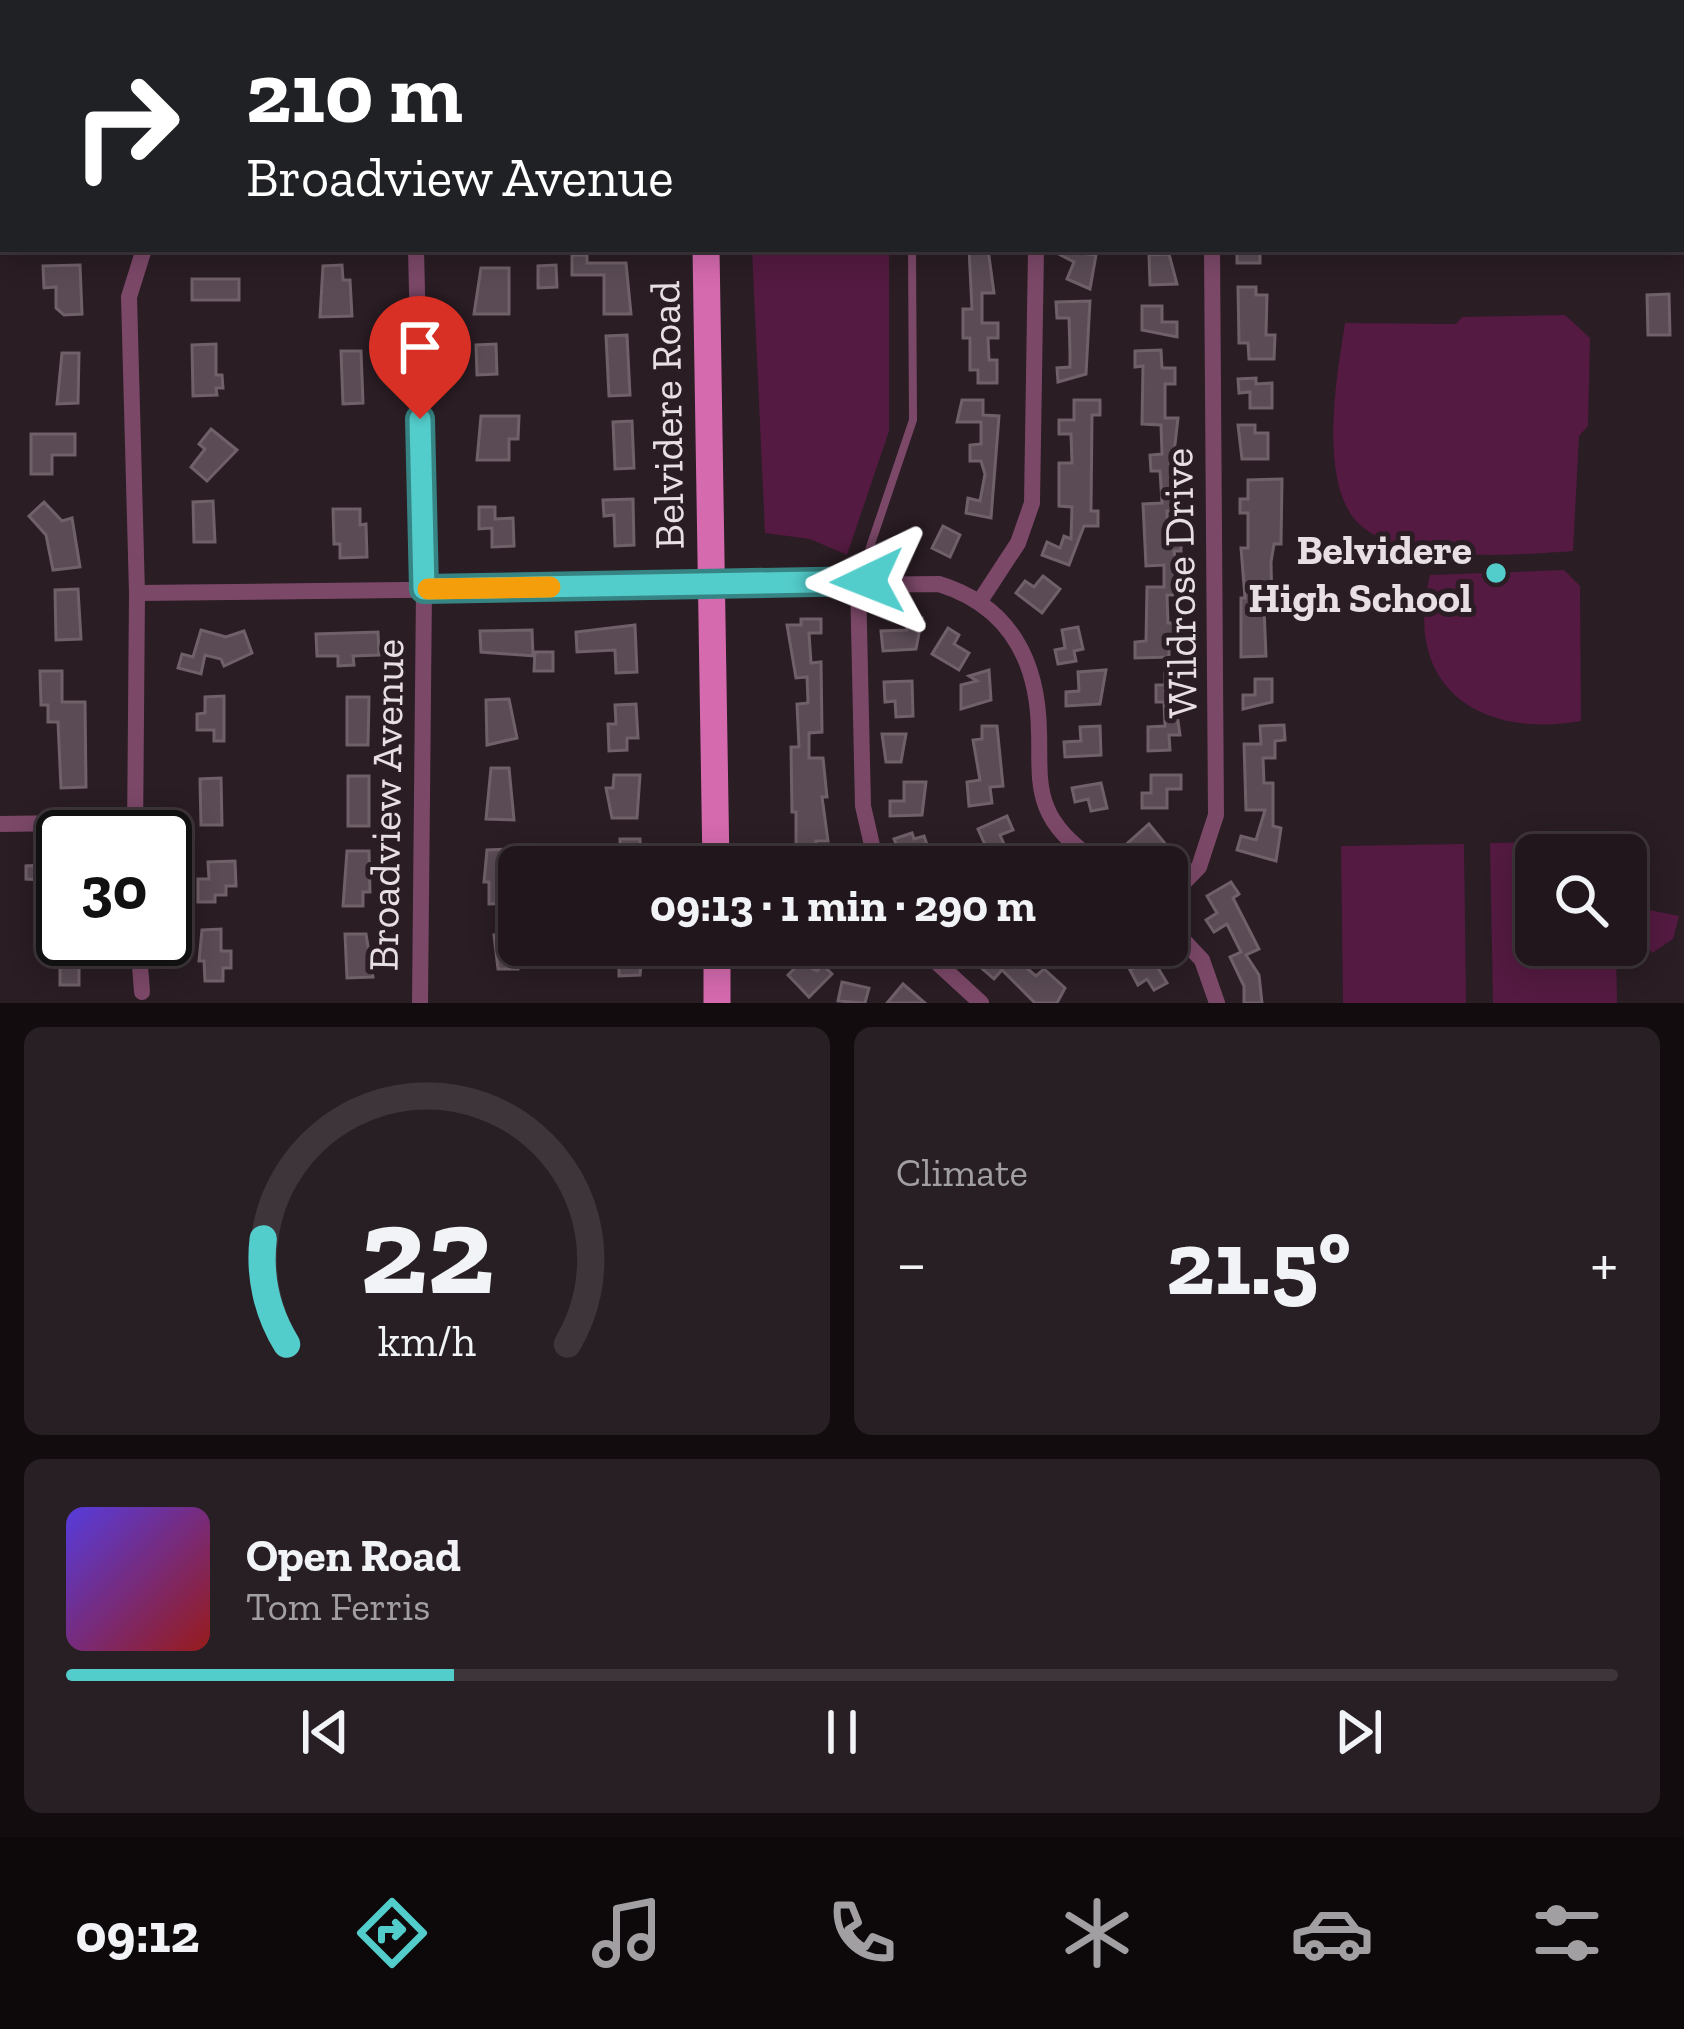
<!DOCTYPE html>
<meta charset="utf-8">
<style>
body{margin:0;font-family:"Zilla Slab",serif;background:#281f24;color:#f1f3f6;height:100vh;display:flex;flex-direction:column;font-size:45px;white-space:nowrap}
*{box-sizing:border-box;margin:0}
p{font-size:39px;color:#a29fa3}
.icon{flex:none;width:66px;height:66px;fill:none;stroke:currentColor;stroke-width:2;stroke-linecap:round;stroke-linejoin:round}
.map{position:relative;height:1003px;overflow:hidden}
.drawer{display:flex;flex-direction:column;gap:24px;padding:24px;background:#120c0f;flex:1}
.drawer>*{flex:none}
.hud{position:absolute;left:0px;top:0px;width:1686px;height:252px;box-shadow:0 6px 30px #0003,0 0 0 3px #3d353a;background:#202124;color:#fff;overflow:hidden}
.fabs{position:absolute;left:1515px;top:834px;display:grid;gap:24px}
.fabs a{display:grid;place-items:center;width:132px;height:132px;border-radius:18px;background:#20161b;box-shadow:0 6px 30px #0003,0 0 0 3px #3d353a;font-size:60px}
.speed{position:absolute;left:36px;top:810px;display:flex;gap:24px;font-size:60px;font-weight:700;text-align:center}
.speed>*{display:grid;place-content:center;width:156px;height:156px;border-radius:50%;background:#20161b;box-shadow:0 6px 30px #0003,0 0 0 3px #3d353a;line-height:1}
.speed .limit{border:6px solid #111;border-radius:18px;background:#fff;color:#111}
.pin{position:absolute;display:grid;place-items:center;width:102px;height:102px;color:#fff;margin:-123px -51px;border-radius:50% 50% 50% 0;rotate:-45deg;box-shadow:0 0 12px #0007}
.pin .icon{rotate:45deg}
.me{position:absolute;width:132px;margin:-66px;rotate:268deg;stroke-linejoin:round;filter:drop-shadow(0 0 9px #0008)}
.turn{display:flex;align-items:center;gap:42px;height:252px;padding:0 48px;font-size:54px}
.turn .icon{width:156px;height:156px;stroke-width:2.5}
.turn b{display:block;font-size:84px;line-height:102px}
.big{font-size:90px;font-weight:800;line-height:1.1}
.drawer .card{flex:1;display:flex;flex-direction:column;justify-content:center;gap:18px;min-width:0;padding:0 42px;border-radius:18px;background:#281f24}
.drawer .dial{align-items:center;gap:0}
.dial svg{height:312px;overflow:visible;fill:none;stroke:#3d353a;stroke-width:7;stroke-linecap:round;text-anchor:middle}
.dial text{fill:#f1f3f6;stroke:none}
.song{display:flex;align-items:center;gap:36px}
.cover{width:144px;height:144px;border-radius:18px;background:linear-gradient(135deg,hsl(250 70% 55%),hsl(0 70% 35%))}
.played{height:12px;border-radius:6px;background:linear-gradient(90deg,#53cdcb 25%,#3d353a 25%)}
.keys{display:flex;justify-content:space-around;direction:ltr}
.heat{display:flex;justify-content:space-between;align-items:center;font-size:66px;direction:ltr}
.drawer .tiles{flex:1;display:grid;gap:24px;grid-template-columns:1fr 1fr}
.card:last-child{grid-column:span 2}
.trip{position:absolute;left:498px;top:846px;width:690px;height:120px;border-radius:18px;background:#20161b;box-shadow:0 6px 30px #0003,0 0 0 3px #3d353a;font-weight:800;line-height:120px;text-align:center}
.dock{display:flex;height:192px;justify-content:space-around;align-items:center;background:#0d090b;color:#a29fa3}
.dock .icon{width:84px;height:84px}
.dock .current{color:#53cdcb}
.dock b{font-size:54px;color:#f1f3f6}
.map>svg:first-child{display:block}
.green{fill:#541a41}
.building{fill:#5a4b54;stroke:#706069;stroke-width:3}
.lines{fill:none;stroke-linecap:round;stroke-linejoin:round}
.lane{stroke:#7c4868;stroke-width:8}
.street{stroke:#7c4868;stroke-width:16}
.primary{stroke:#d56aae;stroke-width:27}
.route-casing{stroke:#368584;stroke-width:30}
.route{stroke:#53cdcb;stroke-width:21}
.slow{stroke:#f59e0b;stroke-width:21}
.poi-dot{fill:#53cdcb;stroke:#2a1d24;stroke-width:4.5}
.labels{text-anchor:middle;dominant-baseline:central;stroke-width:10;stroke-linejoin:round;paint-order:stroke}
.street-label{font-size:42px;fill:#e8dfe4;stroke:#2a1d24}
.poi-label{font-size:42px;font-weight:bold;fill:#e8dfe4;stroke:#2a1d24;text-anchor:end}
</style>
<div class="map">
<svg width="1684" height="1003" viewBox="0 0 1684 1003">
<rect width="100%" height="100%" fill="#2a1d24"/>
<g class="green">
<polygon points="752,249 889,249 889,431 847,555 810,539 765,533"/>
<path d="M1565,315L1590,338L1588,426L1579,436L1573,551C1518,555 1398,565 1357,522C1318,480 1337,374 1345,323L1456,324L1462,317Z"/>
<path d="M1564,570L1580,586L1581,721C1478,739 1402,686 1430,575Z"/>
<polygon points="1614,841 1615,855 1536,855 1536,945 1616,945 1617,1003 1493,1003 1490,843"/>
<polygon points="1464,844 1466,1003 1343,1003 1341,846"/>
<polygon points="1635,907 1679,916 1673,939 1652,953 1630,911"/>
</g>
<g class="building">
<polygon points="969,249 988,249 994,293 982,293 982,323 998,323 998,338 988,338 989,360 997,360 997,383 978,383 978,370 970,370 970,338 963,338 963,309 972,309"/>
<polygon points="1049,249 1096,255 1090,289 1067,279 1074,262"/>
<rect x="1237" y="249" width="23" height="14"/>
<polygon points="1169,254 1177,284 1150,285 1149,255"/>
<polygon points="572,255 587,255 587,263 626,263 631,314 604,314 604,275 572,275"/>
<polygon points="80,265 82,314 64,315 56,308 56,287 44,288 43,266"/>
<polygon points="342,265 343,280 350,280 352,316 320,317 323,266"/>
<polygon points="556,265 557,287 538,288 538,266"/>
<polygon points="481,268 509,268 509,314 474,314"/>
<rect x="192" y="279" width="47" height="21"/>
<polygon points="1238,287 1256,287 1256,295 1267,295 1266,335 1275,335 1274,359 1249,359 1248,343 1239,343"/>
<polygon points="1669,294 1670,335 1648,335 1647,295"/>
<polygon points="1090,301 1086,374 1058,382 1057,368 1070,367 1070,352 1069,318 1057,318 1056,302"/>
<polygon points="1142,306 1162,306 1162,322 1177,322 1177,337 1142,330"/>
<polygon points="627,335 630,395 609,396 606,336"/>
<polygon points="216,344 216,375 222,375 223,388 216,388 217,395 193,396 192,345"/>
<polygon points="496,344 497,374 477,375 476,345"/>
<polygon points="1161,350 1162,368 1175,368 1175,384 1165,384 1165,418 1178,418 1173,462 1181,511 1167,511 1168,537 1181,537 1181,551 1174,551 1181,595 1167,595 1168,623 1181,623 1181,637 1169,638 1169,657 1135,658 1135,642 1146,641 1147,587 1164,587 1164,565 1146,566 1143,504 1162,503 1160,471 1151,471 1150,455 1162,454 1161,425 1142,424 1143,366 1135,367 1135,351"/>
<polygon points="341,351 361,351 363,403 343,404"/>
<polygon points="62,353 79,353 78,403 57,404"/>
<polygon points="1256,378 1256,384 1272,383 1272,408 1250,408 1250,392 1239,393 1238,379"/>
<polygon points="962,400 983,400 983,415 999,416 991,518 966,513 968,498 980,501 985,474 981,461 970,461 970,445 981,444 981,422 957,422"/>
<polygon points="1074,400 1100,400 1100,415 1092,415 1091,511 1098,511 1098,526 1084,526 1069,565 1042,555 1047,542 1060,548 1064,536 1071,539 1072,507 1059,506 1059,463 1072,463 1071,434 1059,434 1059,420 1074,420"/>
<polygon points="481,416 519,416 518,439 509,439 509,460 477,460"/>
<polygon points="632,421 634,468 615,469 613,422"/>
<polygon points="1238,425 1255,425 1255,433 1268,433 1268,459 1242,459"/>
<polygon points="211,429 237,450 207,481 191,467 205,449 199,444"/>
<polygon points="31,434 75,434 75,455 52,455 52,474 31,474"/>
<polygon points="1282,479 1281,544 1274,544 1271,562 1272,608 1264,608 1266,656 1241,657 1241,598 1245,598 1241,548 1248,548 1248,513 1240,513 1240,499 1248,499 1248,480"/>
<polygon points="633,499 634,545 615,546 614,515 604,516 603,500"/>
<polygon points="213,501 215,542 194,542 193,502"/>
<polygon points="44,502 62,521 72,518 80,567 53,570 46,535 29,516"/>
<polygon points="479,507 495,507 495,519 513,518 514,546 492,547 492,528 479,529"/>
<polygon points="333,509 360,509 360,525 366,524 367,557 340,558 340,544 334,544"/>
<polygon points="943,526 960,535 950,557 932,548"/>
<polygon points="1043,576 1060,589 1042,613 1016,593 1025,581 1034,587"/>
<polygon points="78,589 81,639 56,640 55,590"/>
<polygon points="922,618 916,649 883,651 881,631 907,630 906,619"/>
<polygon points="801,619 821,619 821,633 809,633 811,663 821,662 822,732 809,733 809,758 823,758 827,797 822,797 828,841 816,841 816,854 796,854 796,812 792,812 791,747 799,747 797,704 808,703 807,677 796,678 787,625 801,625"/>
<polygon points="635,625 637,672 616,673 615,650 577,652 576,632"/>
<polygon points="1078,627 1083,649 1074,651 1076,661 1058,664 1055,650 1065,648 1062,630"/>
<polygon points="948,628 959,635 954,644 969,653 959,670 932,654"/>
<polygon points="201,630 226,637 244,631 252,653 224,666 221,659 205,655 201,674 178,668 182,654 193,657"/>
<polygon points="532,630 533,656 481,652 480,631"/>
<polygon points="378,632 379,655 353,656 354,665 338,666 338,656 317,656 316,634"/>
<polygon points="535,652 553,652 553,671 534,671"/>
<polygon points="989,670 991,700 961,709 961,685 977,681 969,676"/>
<polygon points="1106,670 1100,704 1066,706 1066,692 1079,691 1078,672"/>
<polygon points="40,671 62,671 62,702 85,702 86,787 61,788 58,722 48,722 48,705 41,705"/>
<polygon points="1165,673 1180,673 1180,694 1174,694 1180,735 1169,735 1170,750 1148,751 1148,727 1165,726 1164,702 1156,702 1156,685 1165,685"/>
<polygon points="1255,679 1272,679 1272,702 1243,709 1243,695 1255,695"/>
<polygon points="912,681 913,716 896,717 895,701 885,702 884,682"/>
<polygon points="224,696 224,741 214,741 214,730 197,730 197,714 205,713 205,697"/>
<polygon points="347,697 369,697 368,745 347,745"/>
<polygon points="509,699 517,738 487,745 486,700"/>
<polygon points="636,704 638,738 627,738 627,750 609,751 608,724 616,724 615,705"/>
<polygon points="1284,725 1285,740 1275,741 1275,758 1263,758 1264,783 1273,783 1273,826 1281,828 1276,861 1237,850 1241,836 1256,840 1265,810 1246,810 1244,744 1261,744 1260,726"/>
<polygon points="982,726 997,726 1003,786 990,787 992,803 969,806 967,782 980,780 973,740 982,739"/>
<polygon points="1100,726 1101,755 1065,757 1064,742 1081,741 1080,727"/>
<polygon points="882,734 906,734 901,762 886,762"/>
<polygon points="491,768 509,768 514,820 486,819"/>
<polygon points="614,775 640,775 637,818 612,818 606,788 613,788"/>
<polygon points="1151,775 1181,775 1181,789 1167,789 1167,808 1142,808 1142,793 1151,793"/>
<rect x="348" y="776" width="21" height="50"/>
<polygon points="221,778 222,825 201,825 200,779"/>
<polygon points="904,782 926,782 922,815 890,816 890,801 904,801"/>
<polygon points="1101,783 1107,808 1091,811 1088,799 1075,802 1072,788"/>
<polygon points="1007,816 1013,830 1000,835 1008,853 984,863 979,850 986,847 978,829"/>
<polygon points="1149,824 1167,846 1158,857 1148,849 1137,862 1121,849"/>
<polygon points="912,833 914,839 924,836 932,859 906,867 894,839"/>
<polygon points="620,839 640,839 641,867 621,867"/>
<polygon points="510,849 510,868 517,868 518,903 489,904 489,882 484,882 487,850"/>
<polygon points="347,851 369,851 370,892 363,892 363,906 343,906"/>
<polygon points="235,861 236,886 226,886 226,895 215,895 215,902 198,902 198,879 209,879 208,862"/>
<polygon points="63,864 63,881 26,879 26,866"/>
<polygon points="1231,882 1239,894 1233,898 1259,949 1246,955 1259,975 1262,1003 1244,1003 1244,986 1230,957 1241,952 1227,924 1214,932 1206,920 1217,913 1207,896"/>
<polygon points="221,929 221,951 231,951 231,968 223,968 223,981 205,981 204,961 199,961 202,930"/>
<polygon points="345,934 366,934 373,977 347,978"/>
<polygon points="494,935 518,935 518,969 498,969"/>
<polygon points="619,945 643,945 640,975 619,976"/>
<polygon points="955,945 981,945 992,960 1005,950 1036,976 1044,969 1065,988 1057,1003 1035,1003 1002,970 994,979"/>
<polygon points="1082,945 1127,945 1108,967 1095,956 1090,962 1078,951"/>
<rect x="60" y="950" width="19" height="35"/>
<polygon points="1152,958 1167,983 1154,990 1147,979 1138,985 1130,970"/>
<polygon points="800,963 817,971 823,965 832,974 809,997 788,975"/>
<polygon points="842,982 869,988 865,1003 838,1001"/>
<polygon points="903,984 925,1003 887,1003"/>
</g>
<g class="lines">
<g class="lane">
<polyline points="868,581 869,550 913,420 912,249"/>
<polyline points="854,945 866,953 889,945"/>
</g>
<g class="street">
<polyline points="0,88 3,88"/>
<polyline points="1683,165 1684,165"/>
<polyline points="416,249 424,589 420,1002"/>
<polyline points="858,581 863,806 877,867"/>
<path d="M137,593L939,584C1010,606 1038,661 1039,732C1040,757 1037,783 1046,806C1056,833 1080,849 1101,867"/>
<polyline points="980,601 1018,543 1032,503 1036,249"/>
<polyline points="0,824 134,822"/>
<polyline points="135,837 137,593 129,297 144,249"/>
<polyline points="1167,900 1199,867 1216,815 1212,249"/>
<polyline points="1167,923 1202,960 1217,1003"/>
<polyline points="138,939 142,992"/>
<polyline points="918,945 981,1003"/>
</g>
<g class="primary">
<polyline points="674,0 674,3"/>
<polyline points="516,3 553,0"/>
<polyline points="705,3 720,0"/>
<polyline points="1169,3 1270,0"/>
<polyline points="0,36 3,36"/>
<polyline points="706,249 716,867"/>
<polyline points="717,945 717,1003"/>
</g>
</g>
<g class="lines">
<defs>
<polyline id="route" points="420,419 424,589 868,581"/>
</defs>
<use href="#route" class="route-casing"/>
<use href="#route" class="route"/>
<polyline class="slow" points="428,589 550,587"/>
</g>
<circle class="poi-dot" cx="1496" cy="573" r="12"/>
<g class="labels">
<g class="street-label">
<text transform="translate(667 415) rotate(-91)">Belvidere Road</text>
<text transform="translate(1180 583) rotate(-91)">Wildrose Drive</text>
<text transform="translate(386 805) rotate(-89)">Broadview Avenue</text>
</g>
<g class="poi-label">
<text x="1472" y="549">Belvidere<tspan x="1472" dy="48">High School</tspan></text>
</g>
</g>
</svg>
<div class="fabs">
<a><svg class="icon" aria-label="search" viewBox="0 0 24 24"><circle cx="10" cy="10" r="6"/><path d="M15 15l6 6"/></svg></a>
</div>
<div class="speed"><div class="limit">30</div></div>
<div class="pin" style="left:420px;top:419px;background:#d93025"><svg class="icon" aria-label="arrive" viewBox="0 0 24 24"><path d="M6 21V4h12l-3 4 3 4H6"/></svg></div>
<svg class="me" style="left:868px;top:581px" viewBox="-20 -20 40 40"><path d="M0-17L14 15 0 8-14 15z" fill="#53cdcb" stroke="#fff" stroke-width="4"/></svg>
<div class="trip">09:13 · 1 min · 290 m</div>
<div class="hud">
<div class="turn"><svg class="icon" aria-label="right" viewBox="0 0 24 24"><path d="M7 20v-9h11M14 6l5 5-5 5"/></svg><div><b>210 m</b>Broadview Avenue</div></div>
</div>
</div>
<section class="drawer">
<div class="tiles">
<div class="card dial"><svg viewBox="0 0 100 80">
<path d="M14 69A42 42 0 1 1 86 69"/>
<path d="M14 69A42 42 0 0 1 8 42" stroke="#53cdcb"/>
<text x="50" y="56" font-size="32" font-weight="700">22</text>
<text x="50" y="72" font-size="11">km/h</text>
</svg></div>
<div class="card"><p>Climate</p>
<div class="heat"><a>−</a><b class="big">21.5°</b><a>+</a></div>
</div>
<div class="card">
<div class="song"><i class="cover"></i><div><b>Open Road</b><p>Tom Ferris</p></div></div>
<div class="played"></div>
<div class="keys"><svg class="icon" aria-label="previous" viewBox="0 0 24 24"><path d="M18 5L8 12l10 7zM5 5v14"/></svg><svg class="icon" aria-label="pause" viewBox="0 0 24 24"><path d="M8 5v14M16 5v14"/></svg><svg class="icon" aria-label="next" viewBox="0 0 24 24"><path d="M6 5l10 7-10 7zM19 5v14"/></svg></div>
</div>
</div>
</section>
<nav class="dock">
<b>09:12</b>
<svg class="icon current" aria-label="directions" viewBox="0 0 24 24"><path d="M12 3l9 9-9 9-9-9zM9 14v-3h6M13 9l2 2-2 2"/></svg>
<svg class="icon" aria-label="music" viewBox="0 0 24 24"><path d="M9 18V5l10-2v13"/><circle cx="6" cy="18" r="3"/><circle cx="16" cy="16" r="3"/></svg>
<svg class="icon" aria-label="phone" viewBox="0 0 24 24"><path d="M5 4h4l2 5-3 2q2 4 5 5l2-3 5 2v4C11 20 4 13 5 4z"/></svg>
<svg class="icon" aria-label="climate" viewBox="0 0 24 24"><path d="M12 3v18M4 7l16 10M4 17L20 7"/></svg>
<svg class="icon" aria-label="car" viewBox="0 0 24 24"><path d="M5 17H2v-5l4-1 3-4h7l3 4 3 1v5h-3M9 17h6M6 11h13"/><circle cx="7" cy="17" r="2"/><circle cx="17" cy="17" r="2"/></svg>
<svg class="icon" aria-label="filters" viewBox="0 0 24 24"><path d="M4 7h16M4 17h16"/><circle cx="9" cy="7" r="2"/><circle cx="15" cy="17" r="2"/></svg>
</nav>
